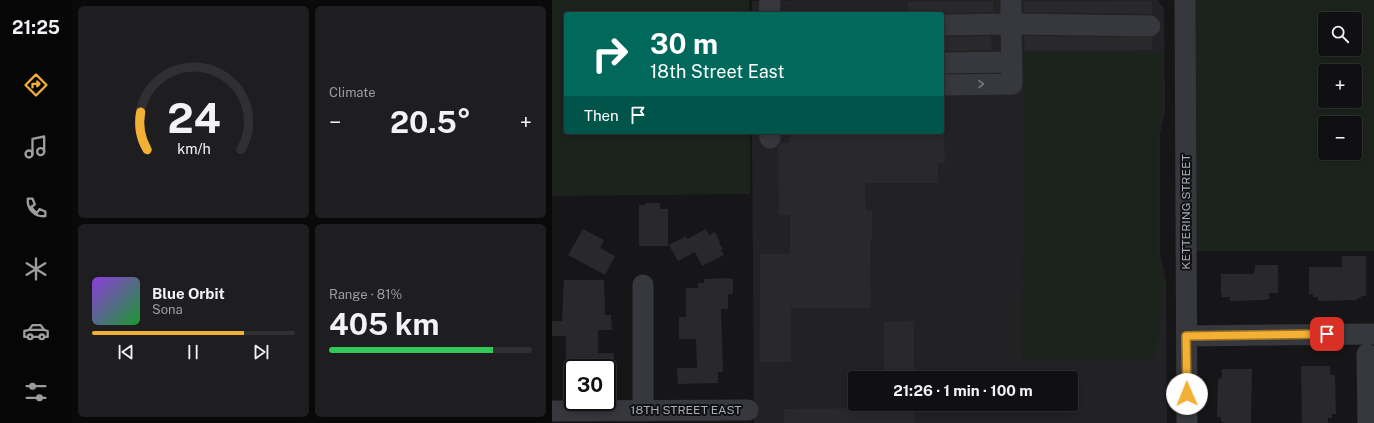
<!DOCTYPE html>
<meta charset="utf-8">
<style>
body{margin:0;font-family:"Public Sans",sans-serif;background:#1e1e20;color:#f1f3f6;height:100vh;display:flex;flex-direction:column;font-size:15px;white-space:nowrap}
*{box-sizing:border-box;margin:0}
p{font-size:13px;color:#9c9d9f}
.icon{flex:none;width:22px;height:22px;fill:none;stroke:currentColor;stroke-width:2;stroke-linecap:round;stroke-linejoin:round}
.map{position:relative;flex:1;overflow:hidden}
.side{display:flex;flex-direction:column;gap:6px;padding:6px;background:#09090a;width:480px}
.side>*{flex:none}
.hud{position:absolute;left:12px;top:12px;width:380px;height:122px;border-radius:4px;box-shadow:0 2px 10px #0003,0 0 0 1px #303032;background:#00695c;color:#fff;overflow:hidden}
.tools{position:absolute;left:766px;top:12px;display:grid;gap:8px}
.tools a{display:grid;place-items:center;width:44px;height:44px;border-radius:4px;background:#101012;box-shadow:0 2px 10px #0003,0 0 0 1px #303032;font-size:20px}
.speed{position:absolute;left:12px;top:359px;display:flex;gap:8px;font-size:20px;font-weight:700;text-align:center}
.speed>*{display:grid;place-content:center;width:52px;height:52px;border-radius:50%;background:#101012;box-shadow:0 2px 10px #0003,0 0 0 1px #303032;line-height:1}
.speed .limit{border:2px solid #111;border-radius:6px;background:#fff;color:#111}
.pin{position:absolute;display:grid;place-items:center;width:34px;height:34px;color:#fff;margin:-17px;border-radius:8px;box-shadow:0 2px 6px #0006}
.me{position:absolute;width:44px;margin:-22px;rotate:359deg;stroke-linejoin:round;filter:drop-shadow(0 0 3px #0008)}
.turn{display:flex;align-items:center;gap:14px;height:84px;padding:0 20px;font-size:18px}
.turn .icon{width:52px;height:52px;stroke-width:2.5}
.turn b{display:block;font-size:28px;line-height:34px}
.then{display:flex;align-items:center;height:38px;padding:0 20px;background:#0003;gap:8px;font-size:15px}
.big{font-size:30px;font-weight:700;line-height:1.1}
.side .widget{flex:1;display:flex;flex-direction:column;justify-content:center;gap:6px;min-width:0;padding:0 14px;border-radius:6px;background:#1e1e20}
.side .dial{align-items:center;gap:0}
.dial svg{height:104px;overflow:visible;fill:none;stroke:#303032;stroke-width:7;stroke-linecap:round;text-anchor:middle}
.dial text{fill:#f1f3f6;stroke:none}
.song{display:flex;align-items:center;gap:12px}
.cover{width:48px;height:48px;border-radius:6px;background:linear-gradient(135deg,hsl(270 70% 55%),hsl(130 70% 35%))}
.played{height:4px;border-radius:2px;background:linear-gradient(90deg,#f2b134 75%,#303032 75%)}
.keys{display:flex;justify-content:space-around;direction:ltr}
.heat{display:flex;justify-content:space-between;align-items:center;font-size:22px;direction:ltr}
.charge{height:6px;border-radius:3px;background:linear-gradient(90deg,#34c759 81%,#303032 0)}
.side .tiles{flex:1;display:grid;gap:6px;grid-template-columns:repeat(2,1fr)}
.trip{position:absolute;left:296px;top:371px;width:230px;height:40px;border-radius:4px;background:#101012;box-shadow:0 2px 10px #0003,0 0 0 1px #303032;font-weight:700;line-height:40px;text-align:center}
main{display:flex;flex:1;min-height:0}
.tab-bar{display:flex;flex-direction:column;width:72px;justify-content:space-around;align-items:center;background:#060607;color:#9c9d9f}
.tab-bar .icon{width:28px;height:28px}
.tab-bar .selected{color:#f2b134}
.tab-bar b{font-size:18px;color:#f1f3f6}
.map>svg:first-child{display:block}
.built{fill:#222225;fill-rule:evenodd}
.green{fill:#1c231d;fill-rule:evenodd}
.building{fill:#29292c}
.lines{fill:none;stroke-linecap:round;stroke-linejoin:round}
.minor{stroke:#37383d;stroke-width:21}
.oneway{stroke:#757881}
.route-casing{stroke:#9d7322;stroke-width:10}
.route{stroke:#f2b134;stroke-width:7}
.labels{text-anchor:middle;dominant-baseline:central;stroke-width:4;stroke-linejoin:round;paint-order:stroke}
.street-label{font-size:12px;fill:#a8adb8;stroke:#111113}
</style>
<main>
<nav class="tab-bar">
<b>21:25</b>
<svg class="icon selected" aria-label="directions" viewBox="0 0 24 24"><path d="M12 3l9 9-9 9-9-9zM9 14v-3h6M13 9l2 2-2 2"/></svg>
<svg class="icon" aria-label="music" viewBox="0 0 24 24"><path d="M9 18V5l10-2v13"/><circle cx="6" cy="18" r="3"/><circle cx="16" cy="16" r="3"/></svg>
<svg class="icon" aria-label="phone" viewBox="0 0 24 24"><path d="M5 4h4l2 5-3 2q2 4 5 5l2-3 5 2v4C11 20 4 13 5 4z"/></svg>
<svg class="icon" aria-label="climate" viewBox="0 0 24 24"><path d="M12 3v18M4 7l16 10M4 17L20 7"/></svg>
<svg class="icon" aria-label="car" viewBox="0 0 24 24"><path d="M5 17H2v-5l4-1 3-4h7l3 4 3 1v5h-3M9 17h6M6 11h13"/><circle cx="7" cy="17" r="2"/><circle cx="17" cy="17" r="2"/></svg>
<svg class="icon" aria-label="filters" viewBox="0 0 24 24"><path d="M4 7h16M4 17h16"/><circle cx="9" cy="7" r="2"/><circle cx="15" cy="17" r="2"/></svg>
</nav>
<section class="side">
<div class="tiles">
<div class="widget dial"><svg viewBox="0 0 100 80">
<path d="M14 69A42 42 0 1 1 86 69"/>
<path d="M14 69A42 42 0 0 1 9 40" stroke="#f2b134"/>
<text x="50" y="56" font-size="32" font-weight="700">24</text>
<text x="50" y="72" font-size="11">km/h</text>
</svg></div>
<div class="widget"><p>Climate</p>
<div class="heat"><a>−</a><b class="big">20.5°</b><a>+</a></div>
</div>
<div class="widget">
<div class="song"><i class="cover"></i><div><b>Blue Orbit</b><p>Sona</p></div></div>
<div class="played"></div>
<div class="keys"><svg class="icon" aria-label="previous" viewBox="0 0 24 24"><path d="M18 5L8 12l10 7zM5 5v14"/></svg><svg class="icon" aria-label="pause" viewBox="0 0 24 24"><path d="M8 5v14M16 5v14"/></svg><svg class="icon" aria-label="next" viewBox="0 0 24 24"><path d="M6 5l10 7-10 7zM19 5v14"/></svg></div>
</div>
<div class="widget"><p>Range · 81%</p><b class="big">405 km</b><div class="charge"></div></div>
</div>
</section>
<div class="map">
<svg width="822" height="423" viewBox="0 0 822 423">
<rect width="100%" height="100%" fill="#161618"/>
<path class="built" d="M252,0H605L612,8L613,110L608,134V255L614,281L615,423H202L200,132H390V14H200V1ZM303,378H519V404H303Z"/>
<g class="green">
<polygon points="0,0 197,0 197,14 14,14 14,132 198,132 198,194 0,196"/>
<path d="M643,0H822V251H643ZM773,19H803V49H773ZM773,71H803V101H773ZM773,123H803V153H773Z"/>
<polygon points="611,51 611,110 606,133 606,254 613,281 603,356 599,360 470,360 472,53"/>
</g>
<g class="building">
<polygon points="600,1 600,14 472,12 472,2"/>
<polygon points="356,2 441,2 441,12 356,14"/>
<polygon points="439,36 440,50 390,51 390,37"/>
<polygon points="472,36 600,37 600,50 473,51"/>
<polygon points="237,132 392,132 393,163 386,163 386,183 313,183 314,211 320,211 320,240 318,240 319,308 239,308 239,362 208,362 208,254 238,254 238,215 227,215 226,147 228,143 237,143"/>
<polygon points="93,203 108,203 108,209 116,209 116,246 87,246 87,205 93,205"/>
<polygon points="31,229 52,240 48,248 63,256 53,275 16,255"/>
<polygon points="154,229 157,235 163,232 168,242 167,243 171,249 169,250 172,255 150,266 143,252 126,261 117,245 134,236 135,239"/>
<polygon points="790,256 814,256 814,296 809,296 809,298 805,298 805,300 766,301 766,297 761,297 761,294 757,294 757,267 790,267"/>
<polygon points="703,265 726,265 726,293 717,293 717,299 711,300 678,301 678,297 670,297 670,294 669,294 669,274 702,274"/>
<polygon points="174,278 181,279 181,294 176,294 176,309 169,309 171,372 166,372 166,383 126,384 125,368 145,368 144,339 127,339 127,317 134,317 134,288 146,288 146,283 152,283 152,279"/>
<polygon points="12,280 52,280 53,315 59,315 60,330 46,330 46,353 62,353 62,368 14,368 14,336 0,336 0,321 10,321"/>
<polygon points="362,321 362,378 332,378 332,322"/>
<polygon points="749,366 778,366 778,375 783,375 784,414 780,414 780,418 776,418 776,423 750,423"/>
<polygon points="670,369 700,369 699,423 673,423 669,422 669,417 665,417 666,379 670,378"/>
<polygon points="332,404 362,404 363,423 232,423 232,409 332,408"/>
</g>
<g class="lines">
<g class="minor">
<polyline points="633,0 635,423"/>
<polyline points="217,14 218,0"/>
<polyline points="390,25 459,24 459,0"/>
<polyline points="390,63 459,62"/>
<polyline points="390,85 460,84 459,24 598,26"/>
<polyline points="217,132 218,138"/>
<polyline points="91,285 91,411"/>
<polyline points="634,336 822,334"/>
<polyline points="815,354 816,423"/>
<polyline points="0,411 196,410"/>
</g>
</g>
<defs><path id="oneway-chevron" d="M-2-3.5L2.5 0L-2 3.5" fill="none" stroke-width="1.6" stroke-linecap="round" stroke-linejoin="round"/></defs>
<use class="oneway" href="#oneway-chevron" transform="translate(429 84) rotate(-1)"/>
<g class="lines">
<defs>
<polyline id="route" points="635,394 634,336 775,334"/>
</defs>
<use href="#route" class="route-casing"/>
<use href="#route" class="route"/>
</g>
<g class="labels">
<g class="street-label">
<text transform="translate(634 212) rotate(-90)">KETTERING STREET</text>
<text x="134" y="410">18TH STREET EAST</text>
</g>
</g>
</svg>
<div class="tools">
<a><svg class="icon" aria-label="search" viewBox="0 0 24 24"><circle cx="10" cy="10" r="6"/><path d="M15 15l6 6"/></svg></a>
<a>+</a>
<a>−</a>
</div>
<div class="speed"><div class="limit">30</div></div>
<div class="pin" style="left:775px;top:334px;background:#d93025"><svg class="icon" aria-label="arrive" viewBox="0 0 24 24"><path d="M6 21V4h12l-3 4 3 4H6"/></svg></div>
<svg class="me" style="left:635px;top:394px" viewBox="-20 -20 40 40"><circle r="19" fill="#fff"/><path d="M0-13L10 11 0 6-10 11z" fill="#f2b134"/></svg>
<div class="trip">21:26 · 1 min · 100 m</div>
<div class="hud">
<div class="turn"><svg class="icon" aria-label="right" viewBox="0 0 24 24"><path d="M7 20v-9h11M14 6l5 5-5 5"/></svg><div><b>30 m</b>18th Street East</div></div>
<div class="then">Then<svg class="icon" aria-label="arrive" viewBox="0 0 24 24"><path d="M6 21V4h12l-3 4 3 4H6"/></svg></div>
</div>
</div>
</main>
